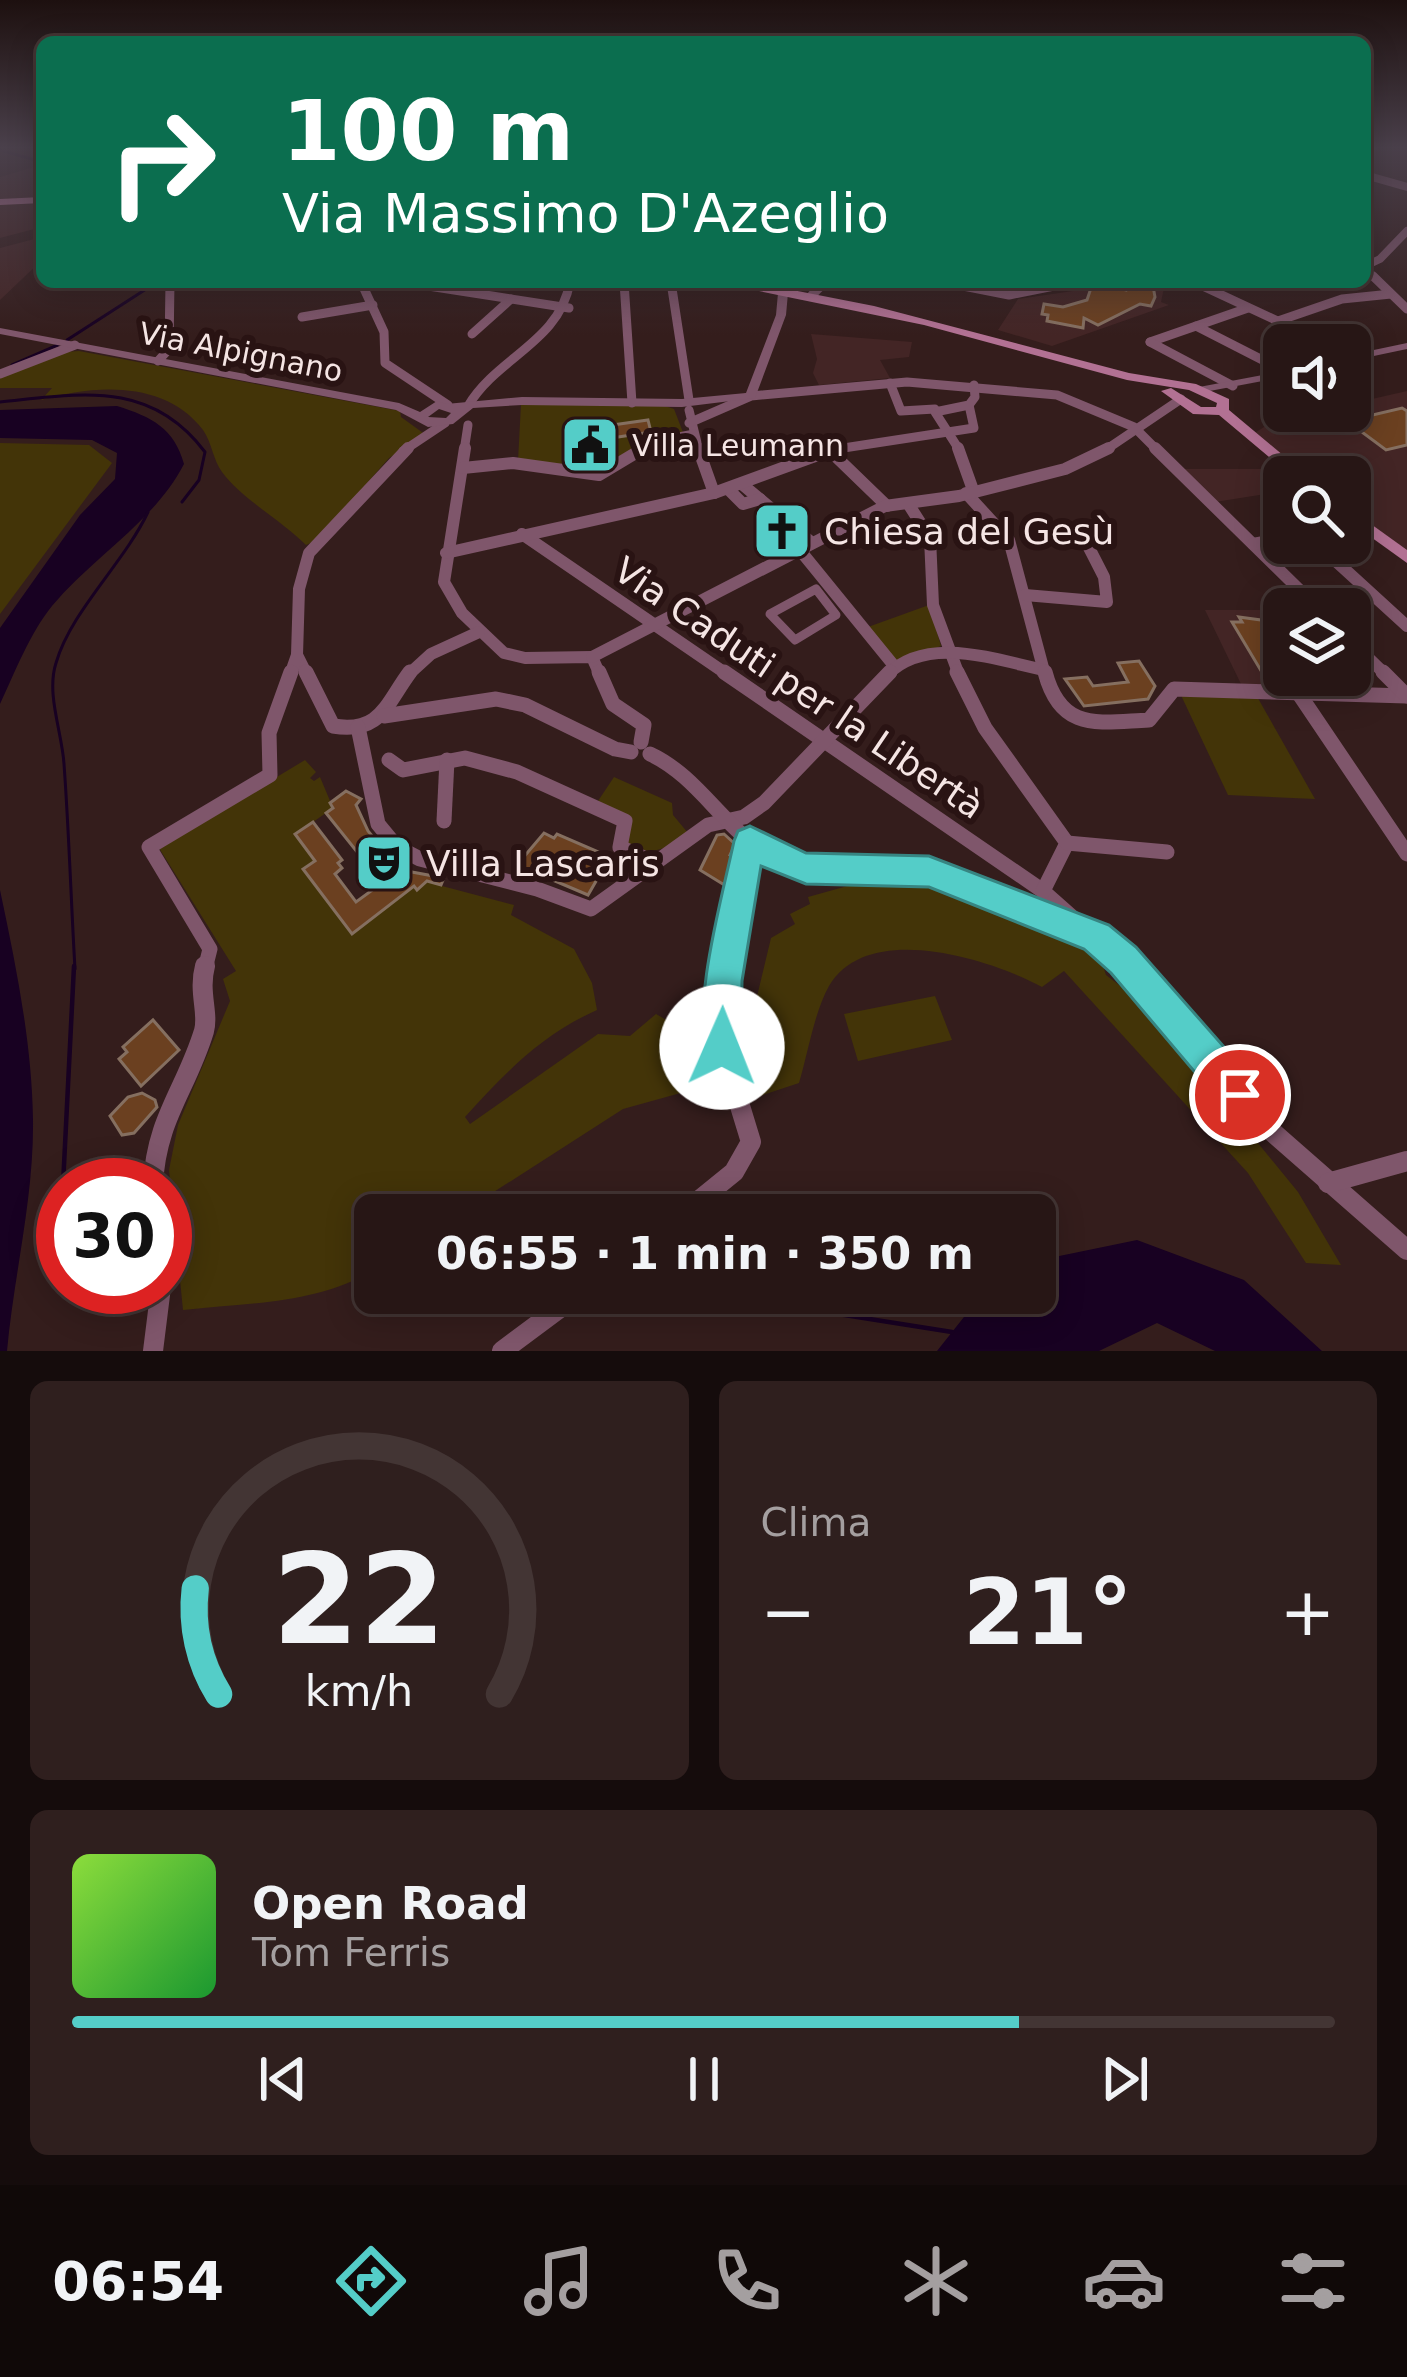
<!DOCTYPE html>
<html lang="it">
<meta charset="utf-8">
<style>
body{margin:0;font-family:"DejaVu Sans",sans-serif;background:#2f1f1e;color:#f1f3f6;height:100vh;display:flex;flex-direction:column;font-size:45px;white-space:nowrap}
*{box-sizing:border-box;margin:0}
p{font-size:39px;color:#a49fa0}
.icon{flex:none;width:66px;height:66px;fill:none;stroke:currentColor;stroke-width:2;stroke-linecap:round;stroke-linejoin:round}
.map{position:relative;height:1351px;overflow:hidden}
.drawer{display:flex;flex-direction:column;gap:30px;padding:30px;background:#150c0c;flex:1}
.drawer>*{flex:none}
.top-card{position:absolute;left:36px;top:36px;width:1335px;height:252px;border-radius:18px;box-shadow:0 6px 30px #0003,0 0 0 3px #433534;background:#0b6e4f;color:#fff;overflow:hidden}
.fabs{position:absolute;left:1263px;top:324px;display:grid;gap:24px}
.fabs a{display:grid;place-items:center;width:108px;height:108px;border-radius:18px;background:#271615;box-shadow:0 6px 30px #0003,0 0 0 3px #433534;font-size:60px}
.speed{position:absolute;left:36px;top:1158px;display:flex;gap:24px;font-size:60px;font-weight:700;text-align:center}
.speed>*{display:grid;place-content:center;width:156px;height:156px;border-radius:50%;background:#271615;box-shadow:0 6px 30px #0003,0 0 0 3px #433534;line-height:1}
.speed .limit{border:18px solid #d22;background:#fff;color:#111}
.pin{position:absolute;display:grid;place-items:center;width:102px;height:102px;color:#fff;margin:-51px;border:6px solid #fff;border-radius:50%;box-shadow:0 3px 12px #0007}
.me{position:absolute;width:132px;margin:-66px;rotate:1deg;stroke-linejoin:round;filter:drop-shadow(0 0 9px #0008)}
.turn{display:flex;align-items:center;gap:42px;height:252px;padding:0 48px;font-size:54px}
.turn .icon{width:156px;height:156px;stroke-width:2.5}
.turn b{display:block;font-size:84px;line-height:102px}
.big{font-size:90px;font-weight:600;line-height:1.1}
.drawer .tile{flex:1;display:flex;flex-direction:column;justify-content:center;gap:18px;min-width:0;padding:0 42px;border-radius:18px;background:#2f1f1e}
.drawer .dial{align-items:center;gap:0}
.dial svg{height:312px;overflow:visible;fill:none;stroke:#433534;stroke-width:7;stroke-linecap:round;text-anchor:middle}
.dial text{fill:#f1f3f6;stroke:none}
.song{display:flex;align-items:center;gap:36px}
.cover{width:144px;height:144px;border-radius:18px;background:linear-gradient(135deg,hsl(90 70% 55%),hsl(130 70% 35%))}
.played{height:12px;border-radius:6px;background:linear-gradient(90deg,#54cdc8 75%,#433534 75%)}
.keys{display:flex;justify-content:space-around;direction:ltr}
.heat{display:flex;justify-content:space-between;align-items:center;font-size:66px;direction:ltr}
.drawer .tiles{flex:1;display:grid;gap:30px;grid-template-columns:1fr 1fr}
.tile:last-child{grid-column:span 2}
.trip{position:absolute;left:354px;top:1194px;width:702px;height:120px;border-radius:18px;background:#271615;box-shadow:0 6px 30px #0003,0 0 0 3px #433534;font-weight:600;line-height:120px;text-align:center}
.dock{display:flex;height:192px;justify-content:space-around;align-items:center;background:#100908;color:#a49fa0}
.dock .icon{width:84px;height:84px}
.dock .on{color:#54cdc8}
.dock b{font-size:54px;color:#f1f3f6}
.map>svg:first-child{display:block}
.built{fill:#432525}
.green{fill:#433408}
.water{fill:#180122}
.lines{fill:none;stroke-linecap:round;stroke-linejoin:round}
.stream-far1{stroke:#180122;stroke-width:3}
.stream{stroke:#180122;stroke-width:4.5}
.building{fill:#6b4020;stroke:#856f60;stroke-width:3}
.pedestrian{stroke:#7f566b;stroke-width:9}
.minor-far4{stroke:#7f566b;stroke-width:8}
.minor-far3{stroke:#7f566b;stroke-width:9}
.minor-far2{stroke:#7f566b;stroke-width:12}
.minor-far1{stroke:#7f566b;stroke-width:15}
.minor{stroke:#7f566b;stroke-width:20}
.tertiary{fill:#7f566b;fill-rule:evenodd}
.secondary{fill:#b27193;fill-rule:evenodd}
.route{fill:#54cdc8;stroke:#378582;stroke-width:3}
.labels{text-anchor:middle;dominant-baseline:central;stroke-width:12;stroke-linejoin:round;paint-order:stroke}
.far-street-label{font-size:30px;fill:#f5e5e4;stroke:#291313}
.far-poi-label{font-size:30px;fill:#f5e5e4;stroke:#291313;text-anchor:start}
.poi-label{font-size:36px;fill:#f5e5e4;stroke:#291313;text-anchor:start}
.street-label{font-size:36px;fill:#f5e5e4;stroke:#291313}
</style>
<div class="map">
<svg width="1407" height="1351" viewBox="0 0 1407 1351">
<rect width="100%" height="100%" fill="#341d1c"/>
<g class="built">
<polygon points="34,167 42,168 42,227 0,238 0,177"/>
<polygon points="42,237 42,260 0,300 0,248"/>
<polygon points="1086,282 1152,282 1164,288 1161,302 1169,305 1052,346 998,330 1018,299 1073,291 1070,286"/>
<polygon points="811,334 912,342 909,357 880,360 890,378 819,385 813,373 817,359"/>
<polygon points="1407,391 1407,558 1350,514 1350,477 1301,477 1253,434 1272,422 1321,411 1350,411 1350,404"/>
<polygon points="1181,469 1275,469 1284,478 1284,491 1215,502"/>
<polygon points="1205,610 1278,610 1284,623 1284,675 1309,675 1314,687 1241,684"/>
</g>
<g class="green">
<path d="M79,351L400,411L401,417L426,435L389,458L317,540L306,545C281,520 243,500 222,472C213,460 212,443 203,430C166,381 96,384 41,400L52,388H0V377L64,352Z"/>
<polygon points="521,404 665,406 674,409 684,435 654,440 598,473 518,461"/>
<polygon points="0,443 89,445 112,463 0,614"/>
<polygon points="929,605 941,646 902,661 895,660 868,627"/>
<polygon points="1179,691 1255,693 1315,799 1228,795"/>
<path d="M305,760L316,772L310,778L314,781L320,777L333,808L296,834L315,861L304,870L351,934L414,886L417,889L427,882L514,905L511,915L574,949L592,983L597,1010C541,1035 506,1072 465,1117L470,1124L598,1034L630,1036L656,1014L741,1063L771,938L795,924L790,914L810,904L808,897L851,885L850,876L903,873L942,880L1086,943L1100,957L1106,975L1145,1005L1298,1192L1341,1265L1306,1263L1248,1173L1064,971L1042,987C990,959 868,920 829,986C814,1013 808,1053 799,1083L751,1099L713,1084L623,1109L458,1215H375V1269C320,1304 247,1303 183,1310L169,1170L178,1125L230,1001L223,979L236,971L159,848Z"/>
<path d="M614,777L672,803L673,815L688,833C664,850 653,857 626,844L631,820L596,804Z"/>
<polygon points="935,996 952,1040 858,1061 844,1014"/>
</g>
<g class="water">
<path d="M117,406C152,417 174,428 184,464C154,522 94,556 52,606C30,633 15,672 0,704V628L80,515L115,479L117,453L92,440L0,438V410Z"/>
<path d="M0,890C16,966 32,1043 33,1120C34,1198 14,1274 7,1351H0Z"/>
<polygon points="1137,1240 1244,1280 1322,1351 1215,1351 1157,1323 1099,1351 937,1351 983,1293 1035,1293 1035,1261"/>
</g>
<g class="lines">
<g class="stream-far1">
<polyline points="0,150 42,162"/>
<polyline points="67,340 157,282"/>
<polyline points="12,365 58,345"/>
<path d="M0,402C81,394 150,379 205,452L199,480L182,502"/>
<path d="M75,969C71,901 69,832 64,764C62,732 46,694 56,663C71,611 124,563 148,512"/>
</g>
<g class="stream">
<polyline points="63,1185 74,966"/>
<polyline points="63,1189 63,1212"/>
<polyline points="91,1287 102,1308"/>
<polyline points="705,1293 952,1332"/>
</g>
</g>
<g class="building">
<polygon points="1093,282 1126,290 1128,282 1153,286 1155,297 1151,306 1140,304 1098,325 1084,318 1083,328 1047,321 1048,315 1042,314 1044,304 1063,307 1087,300"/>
<polygon points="1402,408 1407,411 1407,445 1386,450 1347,421"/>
<polygon points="648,420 651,432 592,441 598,464 581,462 577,430"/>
<polygon points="1239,617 1268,621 1284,649 1284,679 1263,674 1232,622 1242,622"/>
<polygon points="1139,661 1155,686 1148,699 1084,706 1065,679 1087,677 1093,686 1128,682 1118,663"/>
<polygon points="346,791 361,799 356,805 368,831 388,855 412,872 444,878 441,885 427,881 417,890 414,886 352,934 303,869 315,861 295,834 313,822 342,860 338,863 342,868 335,874 356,902 382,883 326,813 333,808 330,803"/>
<polygon points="544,833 554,838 557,834 610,857 588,895 517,865"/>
<polygon points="724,834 735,844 730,855 735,857 726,886 700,870 717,835"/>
<polygon points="153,1020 179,1050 141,1086 119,1059 127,1052 123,1047"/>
<polygon points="142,1093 155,1100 157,1107 134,1133 122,1135 110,1116 128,1097"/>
</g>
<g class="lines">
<polygon class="pedestrian" points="816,589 836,615 795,640 770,614"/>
<g class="minor-far4">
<polyline points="1365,148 1373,146"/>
<polyline points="1365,175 1407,187"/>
<polyline points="1365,266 1380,259 1407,231"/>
<polyline points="1368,271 1376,279"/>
</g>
<g class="minor-far3">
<polyline points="1373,276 1407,309"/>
<polyline points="361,282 384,332 385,363 448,405"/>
<polyline points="624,282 632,403"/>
<polyline points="671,282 689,400"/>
<polyline points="943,282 1009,295 1074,282"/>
<polyline points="1194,282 1329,345"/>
<polyline points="422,285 569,308"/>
<polyline points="812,295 825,282"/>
<polyline points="302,317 373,305"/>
<polyline points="1278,321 1342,299 1391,294"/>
<polyline points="1196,326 1284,371"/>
<polyline points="472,334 511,299"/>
<polyline points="1150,342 1248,308"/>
<polyline points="1150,342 1233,386"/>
<polyline points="158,361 169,349 170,282"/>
<polyline points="0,374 75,345"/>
<polyline points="890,383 901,411 935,409"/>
<path d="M468,406C498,356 559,343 570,282"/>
<polyline points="689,410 699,451"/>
<polyline points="689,423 751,396 907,382 1057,395 1134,427 1158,451"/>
<polyline points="403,451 445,423"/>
<polyline points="464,451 468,425"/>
<polyline points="639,451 654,442 694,434"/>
<polyline points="824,451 974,428 969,405"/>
<polyline points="960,451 935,412 969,405 975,397 974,385"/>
<polyline points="1104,451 1181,399"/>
</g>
<g class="minor-far2">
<polyline points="465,448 444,582 462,613 504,653 525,658 592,657 600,675"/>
<polyline points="698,448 714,493"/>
<polyline points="958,448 973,490"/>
<polyline points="1155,448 1319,609"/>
<polyline points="828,449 887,506"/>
<polyline points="463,468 513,463 599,475 644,448"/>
<polyline points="743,485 811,542"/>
<polyline points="728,489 743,504 760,499"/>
<polyline points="966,493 1009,540 1045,675"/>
<polyline points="909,505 930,538 933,605 959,675"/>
<polyline points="522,534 728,675"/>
<polyline points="1316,543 1407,626"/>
<polyline points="1253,544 1284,538"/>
<polyline points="799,549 895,667"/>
<polyline points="446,553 714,493 837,448"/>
<polyline points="1025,595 1107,602 1104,577 1082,534"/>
<polyline points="1350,640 1386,675"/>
<polyline points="297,655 307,675"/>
<polyline points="592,657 885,506 959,496 1065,469 1109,448"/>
<polyline points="290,675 297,655 299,589 309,553 408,448"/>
<polyline points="408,675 431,654 479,632"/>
<path d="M887,675C927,634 996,660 1044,670"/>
</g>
<g class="minor-far1">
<path d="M306,672L333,726C381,734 386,704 410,672"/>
<polyline points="599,672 613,704 644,725 641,742"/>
<polyline points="724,672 1043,891 1131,969"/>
<polyline points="957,672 985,728 1067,843 1043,891"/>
<path d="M1045,672C1061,733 1099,722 1149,720L1174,689L1407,696"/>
<polyline points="1383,672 1407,696"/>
<polyline points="1297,691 1407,854"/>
<polyline points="384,716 496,699 525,705 615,749 631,752"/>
<polyline points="358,727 378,824 397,847 420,859 537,889 591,909 708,825 744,817 764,803 890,672"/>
<path d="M650,754C704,779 729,841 785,862C829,879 877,864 923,871C980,880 1033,910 1086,933"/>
<polyline points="389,760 403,770 465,758 517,772 625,821 620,847 655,863"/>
<polyline points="444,821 447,760"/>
<polyline points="1067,843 1167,852"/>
<polyline points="205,969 210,949 149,847 270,775 269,733 291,672"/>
<polyline points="730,969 750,841"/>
</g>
<g class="minor">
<polyline points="1128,966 1269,1129 1407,1250"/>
<polyline points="1328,1183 1407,1161"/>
<path d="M153,1185C156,1119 186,1090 204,1031C209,1013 198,992 205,966"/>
<polyline points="681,1215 734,1172 751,1142 722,1047 730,966"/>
<polyline points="153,1351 161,1287"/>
<polyline points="502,1351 580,1293"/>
</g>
<g class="tertiary">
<path d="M779,282H789L786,315L755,398L682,407L522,405L473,408L453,424L428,427L396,410L0,334V328L399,403L420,412L437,401L446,404L522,397L682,399L746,393L776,315ZM439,409L451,413L446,418L428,417Z"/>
<polygon points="1407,343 1407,349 1350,361 1350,355"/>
<polygon points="1284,371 1284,377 1199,393 1193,390 1199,387"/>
</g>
<g class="secondary">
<polygon points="42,197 42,203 0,205 0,199"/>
<polygon points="715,282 772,286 874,306 1129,373 1196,384 1229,399 1229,410 1309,477 1293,477 1219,415 1193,414 1161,391 1171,388 1201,407 1216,407 1217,403 1189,390 1127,380 924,325"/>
<polygon points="1350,509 1407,550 1407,563 1350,522"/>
</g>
</g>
<linearGradient id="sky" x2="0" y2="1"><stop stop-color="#1d100f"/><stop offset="0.44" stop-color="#4a404b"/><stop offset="1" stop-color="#4a404b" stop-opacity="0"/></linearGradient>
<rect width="1407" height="335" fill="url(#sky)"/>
<path class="route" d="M750,826L806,853L929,856L1109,925L1136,947L1254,1081L1260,1095L1254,1109L1240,1115L1226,1109L1111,973L1084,949L929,887L806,884L761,866L742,981L741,1047L736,1061L722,1066L709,1061C689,1012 723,894 734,841L738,831Z"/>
<defs>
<symbol id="civic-square" viewBox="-11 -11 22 22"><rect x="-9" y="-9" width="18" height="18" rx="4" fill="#54cdc8" stroke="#291313"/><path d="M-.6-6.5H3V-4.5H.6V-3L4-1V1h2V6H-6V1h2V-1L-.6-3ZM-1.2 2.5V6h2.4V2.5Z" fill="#111"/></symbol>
<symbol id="church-square" viewBox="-11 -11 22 22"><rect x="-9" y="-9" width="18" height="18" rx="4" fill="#54cdc8" stroke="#291313"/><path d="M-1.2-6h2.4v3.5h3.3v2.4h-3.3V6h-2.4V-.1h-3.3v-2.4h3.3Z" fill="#111"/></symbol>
<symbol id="theatre-square" viewBox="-11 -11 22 22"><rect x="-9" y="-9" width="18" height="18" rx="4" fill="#54cdc8" stroke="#291313"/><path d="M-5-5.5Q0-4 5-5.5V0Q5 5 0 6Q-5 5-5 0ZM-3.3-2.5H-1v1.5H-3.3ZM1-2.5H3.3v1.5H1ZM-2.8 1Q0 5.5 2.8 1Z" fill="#111"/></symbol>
</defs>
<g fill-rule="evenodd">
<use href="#civic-square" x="557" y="412" width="66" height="66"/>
<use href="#church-square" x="749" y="498" width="66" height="66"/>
<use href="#theatre-square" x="351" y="830" width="66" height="66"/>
</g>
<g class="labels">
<g class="far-street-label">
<text transform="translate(241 352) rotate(11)">Via Alpignano</text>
</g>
<g class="far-poi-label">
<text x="632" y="445">Villa Leumann</text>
</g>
<g class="poi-label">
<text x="824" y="531">Chiesa del Gesù</text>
<text x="426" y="863">Villa Lascaris</text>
</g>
<g class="street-label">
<text transform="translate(799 688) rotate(34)">Via Caduti per la Libertà</text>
</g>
</g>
</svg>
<div class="fabs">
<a><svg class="icon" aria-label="sound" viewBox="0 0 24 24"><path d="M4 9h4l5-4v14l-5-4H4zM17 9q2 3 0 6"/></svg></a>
<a><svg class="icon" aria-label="search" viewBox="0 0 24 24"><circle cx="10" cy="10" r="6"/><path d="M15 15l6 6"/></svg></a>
<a><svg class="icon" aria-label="layers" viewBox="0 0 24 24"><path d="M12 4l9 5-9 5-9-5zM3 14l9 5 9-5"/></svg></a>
</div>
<div class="speed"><div class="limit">30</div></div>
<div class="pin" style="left:1240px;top:1095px;background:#d93025"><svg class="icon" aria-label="arrive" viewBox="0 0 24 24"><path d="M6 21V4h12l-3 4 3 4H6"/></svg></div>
<svg class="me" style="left:722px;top:1047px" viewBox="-20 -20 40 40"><circle r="19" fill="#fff"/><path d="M0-13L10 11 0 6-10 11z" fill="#54cdc8"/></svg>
<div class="trip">06:55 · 1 min · 350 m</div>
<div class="top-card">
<div class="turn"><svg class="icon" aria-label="right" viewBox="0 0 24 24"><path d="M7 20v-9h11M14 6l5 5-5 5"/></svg><div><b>100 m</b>Via Massimo D'Azeglio</div></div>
</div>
</div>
<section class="drawer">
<div class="tiles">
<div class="tile dial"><svg viewBox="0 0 100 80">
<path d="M14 69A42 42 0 1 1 86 69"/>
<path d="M14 69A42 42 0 0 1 8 42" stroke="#54cdc8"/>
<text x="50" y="56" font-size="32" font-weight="700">22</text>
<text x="50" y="72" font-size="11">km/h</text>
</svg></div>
<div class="tile"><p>Clima</p>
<div class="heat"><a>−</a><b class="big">21°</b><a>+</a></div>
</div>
<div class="tile">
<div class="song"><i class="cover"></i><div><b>Open Road</b><p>Tom Ferris</p></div></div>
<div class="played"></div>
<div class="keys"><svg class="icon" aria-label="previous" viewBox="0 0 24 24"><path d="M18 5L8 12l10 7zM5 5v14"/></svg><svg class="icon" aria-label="pause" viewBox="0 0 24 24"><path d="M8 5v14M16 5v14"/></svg><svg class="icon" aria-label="next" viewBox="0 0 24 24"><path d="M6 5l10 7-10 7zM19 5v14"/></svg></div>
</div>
</div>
</section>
<nav class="dock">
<b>06:54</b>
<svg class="icon on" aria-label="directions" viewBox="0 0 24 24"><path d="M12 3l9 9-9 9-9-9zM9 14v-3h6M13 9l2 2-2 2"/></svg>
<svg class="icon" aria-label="music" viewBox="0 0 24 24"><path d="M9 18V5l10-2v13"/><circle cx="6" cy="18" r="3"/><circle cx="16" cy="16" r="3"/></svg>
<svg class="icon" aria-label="phone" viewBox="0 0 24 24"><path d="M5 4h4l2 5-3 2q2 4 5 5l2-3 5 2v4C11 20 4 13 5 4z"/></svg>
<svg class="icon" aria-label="climate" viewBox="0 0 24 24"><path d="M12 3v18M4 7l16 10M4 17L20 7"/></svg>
<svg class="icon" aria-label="car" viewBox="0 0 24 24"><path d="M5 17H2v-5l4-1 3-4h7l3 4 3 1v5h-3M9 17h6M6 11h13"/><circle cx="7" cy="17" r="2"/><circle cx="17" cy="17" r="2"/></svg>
<svg class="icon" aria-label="filters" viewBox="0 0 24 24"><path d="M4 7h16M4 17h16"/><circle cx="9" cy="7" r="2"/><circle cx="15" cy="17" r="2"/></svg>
</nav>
